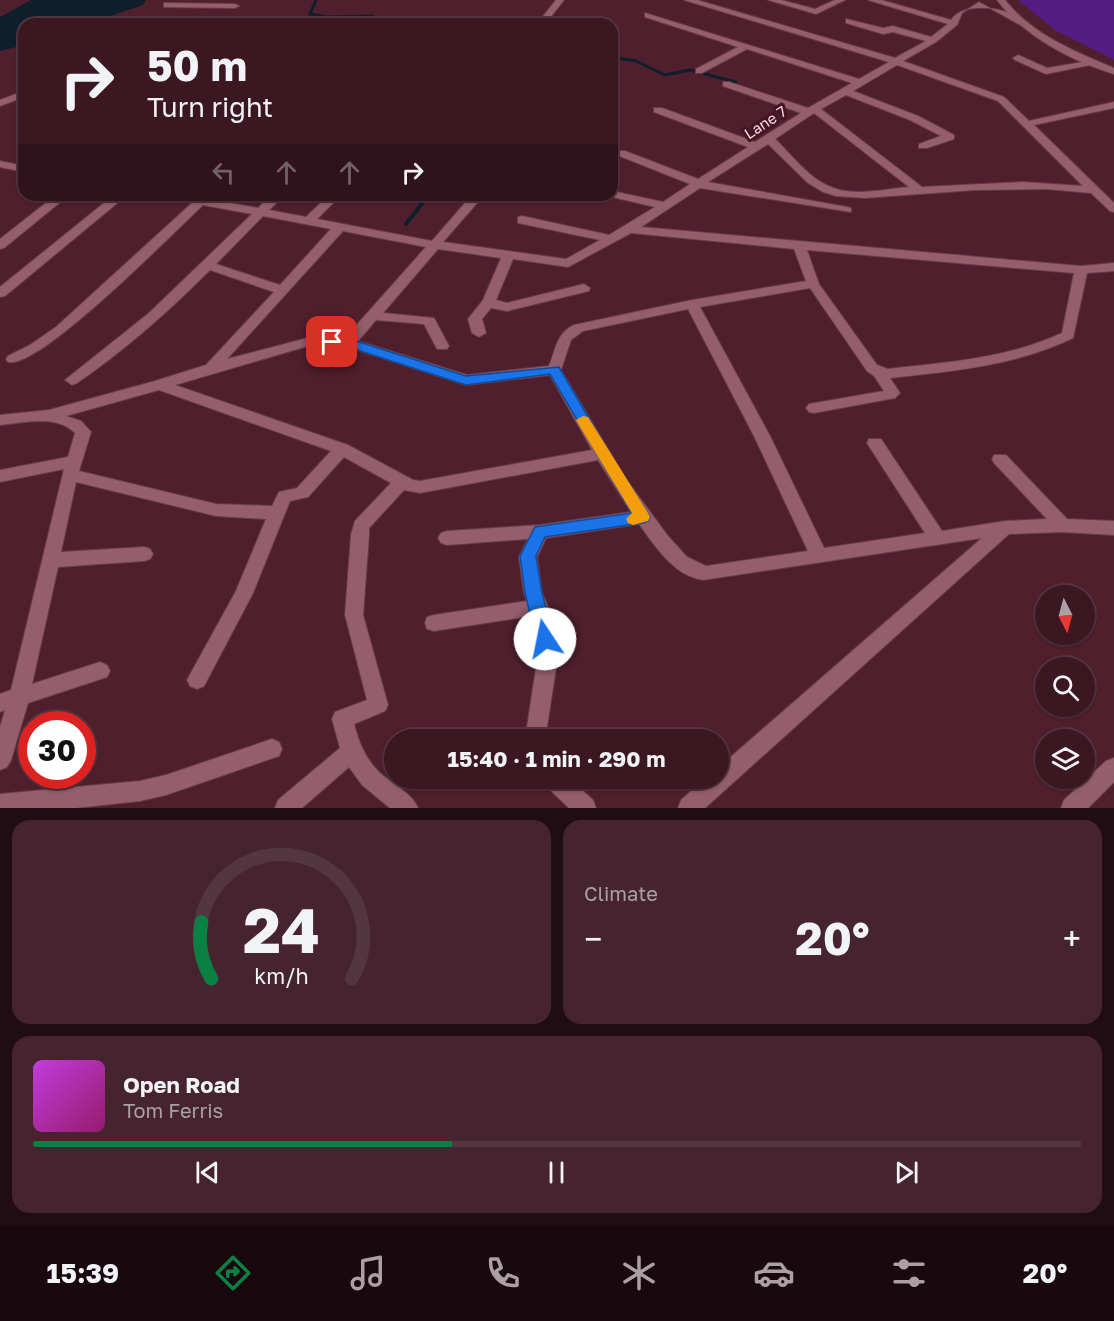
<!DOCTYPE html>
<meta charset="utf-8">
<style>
body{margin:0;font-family:"Golos Text",sans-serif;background:#46242f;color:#f1f3f6;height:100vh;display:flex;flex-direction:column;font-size:22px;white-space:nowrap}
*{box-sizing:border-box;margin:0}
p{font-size:20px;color:#ac9fa5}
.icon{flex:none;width:33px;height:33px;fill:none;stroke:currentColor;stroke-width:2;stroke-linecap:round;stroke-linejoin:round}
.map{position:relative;height:808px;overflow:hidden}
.panel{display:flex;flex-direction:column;gap:12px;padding:12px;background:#200d13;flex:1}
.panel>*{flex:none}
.guide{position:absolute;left:18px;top:18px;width:600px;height:183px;border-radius:18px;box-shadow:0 2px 4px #0004,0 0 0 2px #543640;background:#3b1722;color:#f1f3f6;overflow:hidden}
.needle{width:39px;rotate:174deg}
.fabs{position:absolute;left:1035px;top:585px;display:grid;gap:12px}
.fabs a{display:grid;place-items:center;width:60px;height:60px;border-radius:50%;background:#3b1722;box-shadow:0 2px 4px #0004,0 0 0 2px #543640;font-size:30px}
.speed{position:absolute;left:18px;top:711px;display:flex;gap:12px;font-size:30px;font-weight:700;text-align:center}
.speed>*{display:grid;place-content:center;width:78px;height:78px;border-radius:50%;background:#3b1722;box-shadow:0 2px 4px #0004,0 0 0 2px #543640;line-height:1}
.speed .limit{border:9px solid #d22;background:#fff;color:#111}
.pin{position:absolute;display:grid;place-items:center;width:51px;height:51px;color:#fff;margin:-26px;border-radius:12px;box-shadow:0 3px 9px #0006}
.me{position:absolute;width:66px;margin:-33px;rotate:349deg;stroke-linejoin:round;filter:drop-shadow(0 0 4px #0008)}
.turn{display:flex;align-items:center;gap:21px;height:126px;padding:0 30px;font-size:27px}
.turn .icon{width:78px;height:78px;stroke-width:2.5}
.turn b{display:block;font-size:42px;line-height:51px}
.lanes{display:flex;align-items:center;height:57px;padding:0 30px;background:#0003;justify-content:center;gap:30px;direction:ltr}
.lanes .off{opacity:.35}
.big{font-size:45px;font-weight:700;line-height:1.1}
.panel .card{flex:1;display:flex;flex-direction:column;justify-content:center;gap:9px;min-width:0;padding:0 21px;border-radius:18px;background:#46242f}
.panel .dial{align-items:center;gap:0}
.dial svg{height:156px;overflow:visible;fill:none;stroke:#543640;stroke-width:7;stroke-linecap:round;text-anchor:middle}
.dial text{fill:#f1f3f6;stroke:none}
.song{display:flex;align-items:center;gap:18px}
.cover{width:72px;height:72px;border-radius:9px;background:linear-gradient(135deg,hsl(290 70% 55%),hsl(320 70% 35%))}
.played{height:6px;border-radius:3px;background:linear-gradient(90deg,#0b8043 40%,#543640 40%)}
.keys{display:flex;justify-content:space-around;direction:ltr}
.heat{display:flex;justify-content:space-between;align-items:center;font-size:33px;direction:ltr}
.panel .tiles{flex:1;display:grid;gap:12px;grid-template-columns:1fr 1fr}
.card:last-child{grid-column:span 2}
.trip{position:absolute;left:384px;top:729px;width:345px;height:60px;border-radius:30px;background:#3b1722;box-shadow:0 2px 4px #0004,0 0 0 2px #543640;font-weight:700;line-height:60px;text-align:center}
.tab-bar{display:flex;height:96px;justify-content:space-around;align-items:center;background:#18090e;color:#ac9fa5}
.tab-bar .icon{width:42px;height:42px}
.tab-bar .current{color:#0b8043}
.tab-bar b{font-size:27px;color:#f1f3f6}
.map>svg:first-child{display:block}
.green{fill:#521c82}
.water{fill:#0e1e2b}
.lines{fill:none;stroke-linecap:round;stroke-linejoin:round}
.stream-far1{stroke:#0e1e2b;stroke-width:3}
.stream{stroke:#0e1e2b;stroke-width:4}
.street-casing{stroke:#673c4b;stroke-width:2}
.secondary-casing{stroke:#673c4b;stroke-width:2}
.street{fill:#955e6c;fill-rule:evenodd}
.secondary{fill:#955e6c;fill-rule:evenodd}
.route{fill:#1a73e8;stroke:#114b97;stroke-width:1.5}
.slow{fill:#f59e0b}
.labels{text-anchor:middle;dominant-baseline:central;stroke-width:6;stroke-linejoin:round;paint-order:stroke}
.far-street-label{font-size:15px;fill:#fadae1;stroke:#441524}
</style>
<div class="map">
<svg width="1114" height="808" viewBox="0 0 1114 808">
<rect width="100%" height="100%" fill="#4f1f2d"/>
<polygon class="green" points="1018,0 1114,0 1114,60 1055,30"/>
<polygon class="water" points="31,0 146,0 143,5 87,24 24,24 24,45 0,51 0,17"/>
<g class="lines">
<g class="stream-far1">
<polyline points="316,0 310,14 327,17 373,16 361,23 364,24"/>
<polyline points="612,57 636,61 665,75 690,70 736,82"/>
</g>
<polyline class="stream" points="406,224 429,195"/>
<defs>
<g id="street">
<polygon points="556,0 564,0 545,24 537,24"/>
<path d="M684,0H697L895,58L926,41L893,32L883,34L846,23V19L883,28L893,26L931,37L948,24L868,0H881L951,20C965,0 1009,7 1029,24L1022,26L979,2L962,13L957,25L936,42L903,61L1004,97L1029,121L1114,102V108L1034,125L1114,203V212L1110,211L1091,193L1046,189L975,190L865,198L836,196L823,192L808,183L768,144L708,182L847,207L851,208V212L700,188L641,227L1081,266L1114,263V271L1087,273L1073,338C1015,366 953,371 890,378L900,393L895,398L814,413L809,412L806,408L809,404L884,391L874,376L867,371L810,288L700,307L770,436L824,548L925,533L867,443L869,439H881L942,531L1005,521L1047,519L994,463L992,459L994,455H1006L1067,519L1114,521V535L1063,532L1009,534L705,808H678L681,800L706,778H718V768L982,538L703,580C674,576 655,546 639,524L546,538L537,557L542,593L548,607L558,655L545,740H525L538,655L531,616L434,631L427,629L425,623L427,617L434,615L527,601L524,593L519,557L528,539L447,545L441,543L438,538L441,533L447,531L540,525L631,512L598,460L420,493L404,490L369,528V535L363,615L388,705L385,711L354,724C359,742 364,756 377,770C389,783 411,791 418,808H390L362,785L349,767L302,808H275L278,800L340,748L332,719L335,712L367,700L345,615L351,535L355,521L391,483L344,457L308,497L290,501L253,593L204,686L197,689L190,686L187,680L236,591L266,519L216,516L76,482L61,552L144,547L150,549L153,554L150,559L144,561L58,567L32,684L100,662L107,665L110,671L107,677L28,703L11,760L7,767L0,770V727L5,710L0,712V694L11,690L64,469L0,482V470L68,457L75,433C56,414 24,423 0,425V415L49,410L155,381L206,365L274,292L210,270C168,312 125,350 77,383L72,385L65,380L149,313L252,214L203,205C175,231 39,370 8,362L6,359L8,356L30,345L56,327L192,203L164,197L162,195H186L258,208L271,195H284L269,210L306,217L329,195H341L317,219L432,241L472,195H484L443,242L566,259L600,240L518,223V217L522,216L609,235L655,207L608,196L612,195V191L663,202L690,184L617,155V151H625L698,179L748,147L654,112V108H662L755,142L801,113L723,86V82H729L808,108L852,83L747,49L702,73H696V69L738,47L645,17V13L859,79L889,62ZM897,65L998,101L1083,186L1023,182L922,187L821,109L846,95L910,120L941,136L919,144V148H927L954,139V135L918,116L853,91ZM814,113L909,187C885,189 854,197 831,187C808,178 792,155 775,139ZM263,216L331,229L280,285L216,264ZM343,231L426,247L345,338L315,336L227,359ZM631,233L794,249L806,281L692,300L574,325C556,334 556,349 549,366L467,375L358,341L376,320L424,324L437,349H447L449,346L434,318L383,313L438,249L501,258L483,300L468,319L472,333L479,337L486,333L482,319L491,308L507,311L589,291L590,288L584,284L507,303L496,300L513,259L568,267ZM807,250L1074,273L1062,333C1006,359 948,362 888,369L877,365L819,284ZM688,309L754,436L808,551L706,566L687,557L668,536L625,478L561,370L571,340L583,331ZM315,344L348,347L466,385L550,375L592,450L420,481L413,480L348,445L175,385ZM159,390L331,451L297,488L279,492L272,506L216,504L79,471L91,432L81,421L66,416Z"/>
<polygon points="768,0 781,0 815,9 835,0 845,0 816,14"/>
<polygon points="167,3 235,4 239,6 235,8 164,7 164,3"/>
<polygon points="119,18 185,19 189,22 187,24 116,23 116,19"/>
<polygon points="1018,55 1047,68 1095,60 1100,63 1046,74 1015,60 1013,58"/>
<polygon points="24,91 24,97 0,106 0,100"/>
<polygon points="0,161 24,166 24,172 0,167"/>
<polygon points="56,195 69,195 4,248 0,249 0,239"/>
<polygon points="114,195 127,195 5,296 0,297 0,287"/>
<polygon points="272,739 279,742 282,749 279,756 166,795 140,801 76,808 0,808 0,794 140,781 166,775"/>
<polygon points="1114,758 1114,782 1088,808 1061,808 1064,800 1106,761"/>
<polygon points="542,778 569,778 593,800 596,808 569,808 545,785"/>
</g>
<path id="secondary" d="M997,0H1005C1033,35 1074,51 1114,68V74C1071,61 1024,36 997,0Z"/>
</defs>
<use href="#street" class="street-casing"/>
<use href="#secondary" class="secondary-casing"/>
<use href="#street" class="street"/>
<use href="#secondary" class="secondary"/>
</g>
<polygon class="route" points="332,338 353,340 466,376 559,367 608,451 650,517 648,521 643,523 545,537 536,556 542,593 554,639 551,644 545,646 539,644 536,639 525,593 520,556 535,527 632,513 550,374 466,385 348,347 327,345 325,342"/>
<polygon class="slow" points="583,416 588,417 648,513 650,517 648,521 633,525 628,523 626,519 632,513 576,420"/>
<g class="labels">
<g class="far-street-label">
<text transform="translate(765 122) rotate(-33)">Lane 7</text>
</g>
</g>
</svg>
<div class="fabs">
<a><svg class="needle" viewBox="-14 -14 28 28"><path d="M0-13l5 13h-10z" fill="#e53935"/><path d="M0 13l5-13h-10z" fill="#ac9fa5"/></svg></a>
<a><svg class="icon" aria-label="search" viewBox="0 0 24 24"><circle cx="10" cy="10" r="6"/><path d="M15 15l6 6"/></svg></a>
<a><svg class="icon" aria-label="layers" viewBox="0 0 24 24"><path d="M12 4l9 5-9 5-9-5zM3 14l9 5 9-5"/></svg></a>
</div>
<div class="speed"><div class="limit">30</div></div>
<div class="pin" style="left:332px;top:342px;background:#d93025"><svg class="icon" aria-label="arrive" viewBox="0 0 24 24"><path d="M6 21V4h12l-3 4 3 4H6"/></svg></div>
<svg class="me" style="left:545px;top:639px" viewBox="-20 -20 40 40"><circle r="19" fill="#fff"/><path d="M0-13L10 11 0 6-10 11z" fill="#1a73e8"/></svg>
<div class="trip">15:40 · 1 min · 290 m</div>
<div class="guide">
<div class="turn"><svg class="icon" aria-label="right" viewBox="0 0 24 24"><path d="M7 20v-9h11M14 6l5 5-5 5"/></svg><div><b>50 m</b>Turn right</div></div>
<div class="lanes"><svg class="icon off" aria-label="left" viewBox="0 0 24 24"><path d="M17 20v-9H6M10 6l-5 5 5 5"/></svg><svg class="icon off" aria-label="ahead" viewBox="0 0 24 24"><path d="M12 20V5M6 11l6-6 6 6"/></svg><svg class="icon off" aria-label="ahead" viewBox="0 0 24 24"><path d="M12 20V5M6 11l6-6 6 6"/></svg><svg class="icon" aria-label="right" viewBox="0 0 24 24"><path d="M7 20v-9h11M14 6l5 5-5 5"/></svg></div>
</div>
</div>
<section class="panel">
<div class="tiles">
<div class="card dial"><svg viewBox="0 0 100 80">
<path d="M14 69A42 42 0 1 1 86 69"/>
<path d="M14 69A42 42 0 0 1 9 40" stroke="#0b8043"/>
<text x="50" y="56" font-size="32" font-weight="700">24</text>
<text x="50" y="72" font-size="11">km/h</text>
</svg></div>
<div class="card"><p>Climate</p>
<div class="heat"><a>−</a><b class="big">20°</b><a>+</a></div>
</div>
<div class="card">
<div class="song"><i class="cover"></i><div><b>Open Road</b><p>Tom Ferris</p></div></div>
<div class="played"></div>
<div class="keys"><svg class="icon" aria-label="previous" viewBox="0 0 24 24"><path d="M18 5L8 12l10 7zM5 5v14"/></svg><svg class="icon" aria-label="pause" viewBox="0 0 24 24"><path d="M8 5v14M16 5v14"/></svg><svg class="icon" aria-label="next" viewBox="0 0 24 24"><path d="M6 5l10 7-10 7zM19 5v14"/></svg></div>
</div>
</div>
</section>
<nav class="tab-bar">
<b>15:39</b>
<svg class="icon current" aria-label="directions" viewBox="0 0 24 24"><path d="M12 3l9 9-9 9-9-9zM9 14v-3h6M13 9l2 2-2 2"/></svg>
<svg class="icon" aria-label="music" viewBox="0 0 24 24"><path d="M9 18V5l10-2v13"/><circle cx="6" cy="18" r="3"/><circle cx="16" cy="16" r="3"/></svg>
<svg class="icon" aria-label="phone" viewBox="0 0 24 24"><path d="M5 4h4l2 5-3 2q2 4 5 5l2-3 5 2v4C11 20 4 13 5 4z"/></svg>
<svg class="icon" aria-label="climate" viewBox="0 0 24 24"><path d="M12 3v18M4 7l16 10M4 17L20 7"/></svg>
<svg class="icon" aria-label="car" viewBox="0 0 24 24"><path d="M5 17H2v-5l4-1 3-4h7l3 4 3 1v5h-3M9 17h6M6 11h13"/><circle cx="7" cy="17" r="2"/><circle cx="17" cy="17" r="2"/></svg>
<svg class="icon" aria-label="filters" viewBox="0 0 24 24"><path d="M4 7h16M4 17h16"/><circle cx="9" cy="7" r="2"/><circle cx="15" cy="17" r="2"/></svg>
<b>20°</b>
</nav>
